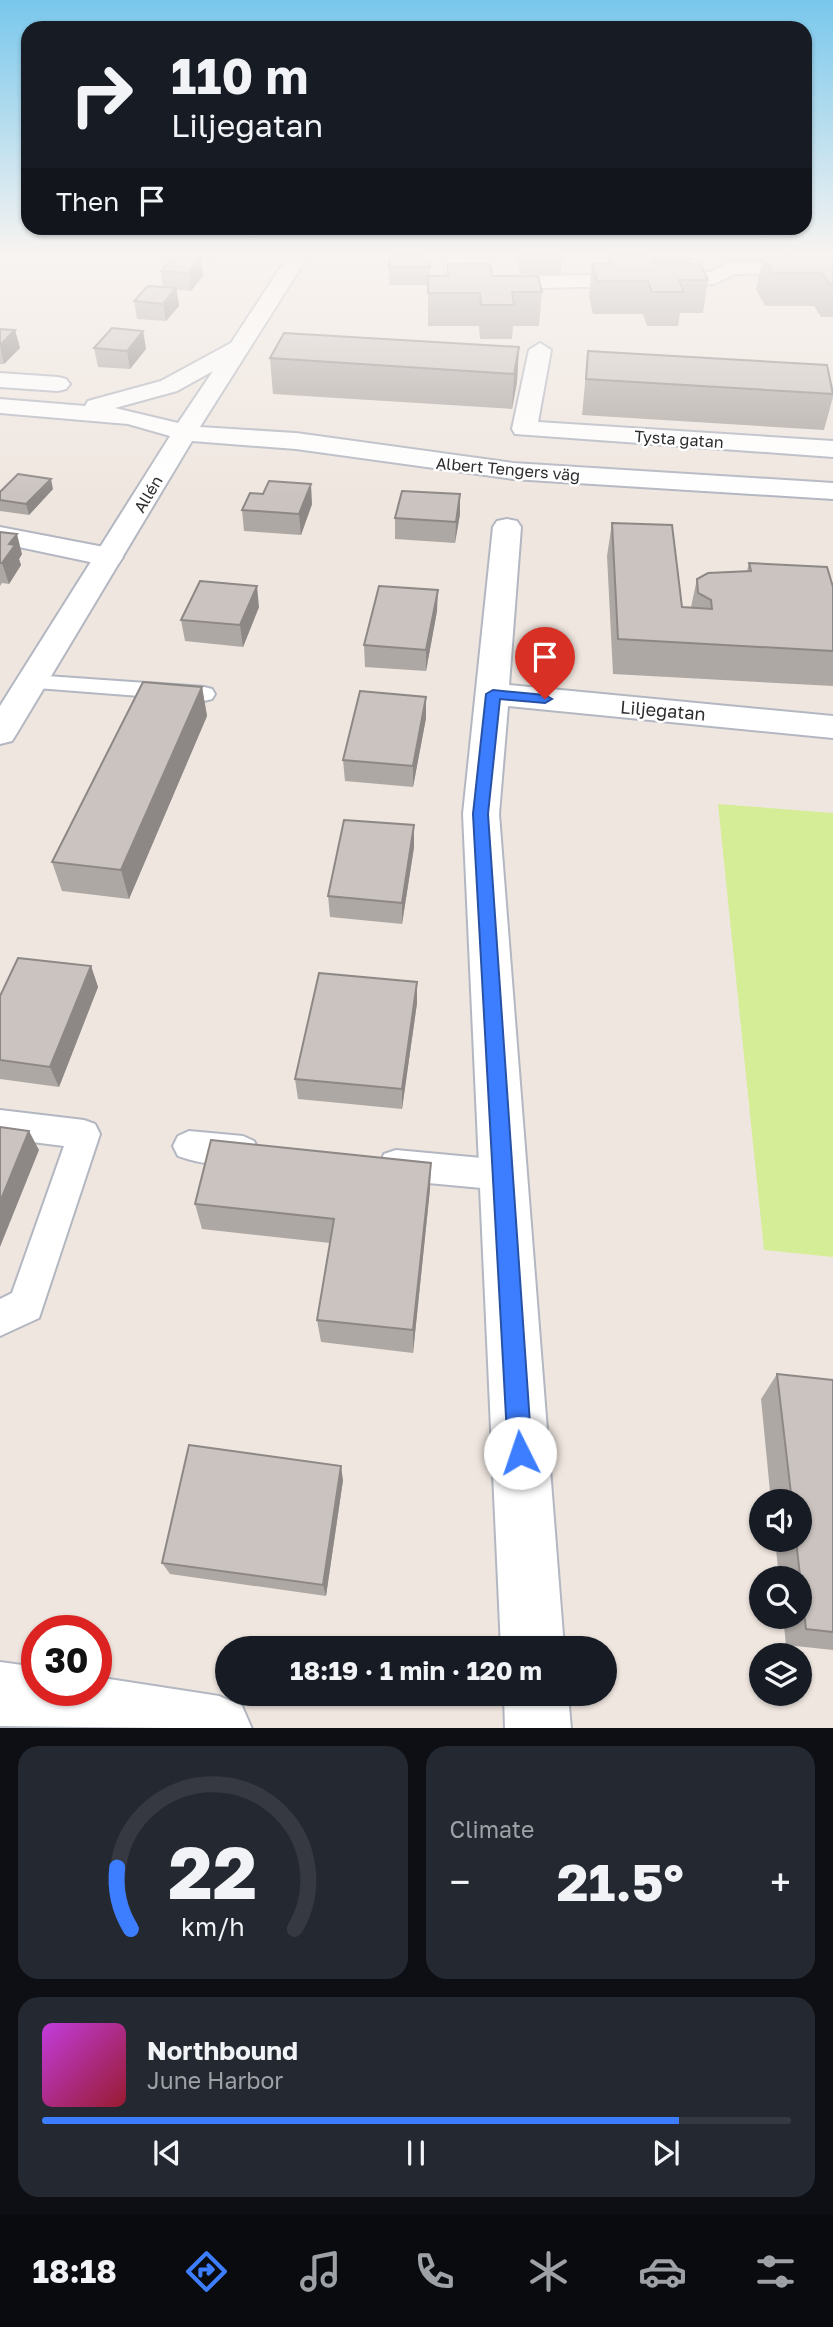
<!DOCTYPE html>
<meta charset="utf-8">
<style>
body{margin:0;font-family:"Golos Text",sans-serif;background:#242831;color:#f1f3f6;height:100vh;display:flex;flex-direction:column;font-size:26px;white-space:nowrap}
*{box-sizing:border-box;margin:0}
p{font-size:23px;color:#9ea1a6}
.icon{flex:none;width:38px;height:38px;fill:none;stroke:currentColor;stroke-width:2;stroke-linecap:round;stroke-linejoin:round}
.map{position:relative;height:1728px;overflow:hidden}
.sheet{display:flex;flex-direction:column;gap:18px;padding:18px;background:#0d0f14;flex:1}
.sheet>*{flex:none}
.guide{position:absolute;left:21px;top:21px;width:791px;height:214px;border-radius:21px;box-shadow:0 2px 5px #0004;background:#171b24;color:#f1f3f6;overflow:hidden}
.controls{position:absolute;left:749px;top:1489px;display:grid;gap:14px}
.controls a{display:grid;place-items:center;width:63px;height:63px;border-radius:50%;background:#171b24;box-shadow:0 2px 5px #0004;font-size:35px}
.speed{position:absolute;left:21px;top:1615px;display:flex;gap:14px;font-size:35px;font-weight:700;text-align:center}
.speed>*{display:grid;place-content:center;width:91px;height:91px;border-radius:50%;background:#171b24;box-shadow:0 2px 5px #0004;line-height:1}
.speed .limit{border:10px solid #d22;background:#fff;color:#111}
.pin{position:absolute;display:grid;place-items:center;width:60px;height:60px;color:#fff;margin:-72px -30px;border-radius:50% 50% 50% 0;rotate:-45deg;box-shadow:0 0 7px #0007}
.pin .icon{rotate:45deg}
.me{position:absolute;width:77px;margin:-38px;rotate:356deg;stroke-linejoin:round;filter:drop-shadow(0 0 5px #0008)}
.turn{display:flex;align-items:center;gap:24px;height:147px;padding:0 35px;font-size:32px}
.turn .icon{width:91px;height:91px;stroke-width:2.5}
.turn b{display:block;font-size:49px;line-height:60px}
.then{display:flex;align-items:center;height:66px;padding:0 35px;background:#0003;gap:14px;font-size:26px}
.big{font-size:52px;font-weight:700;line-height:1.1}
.sheet .tile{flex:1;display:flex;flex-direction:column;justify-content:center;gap:10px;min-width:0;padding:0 24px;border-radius:21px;background:#242831}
.sheet .dial{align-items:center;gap:0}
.dial svg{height:182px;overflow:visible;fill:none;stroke:#363941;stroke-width:7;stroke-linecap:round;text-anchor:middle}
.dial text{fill:#f1f3f6;stroke:none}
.song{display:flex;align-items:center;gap:21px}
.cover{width:84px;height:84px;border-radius:10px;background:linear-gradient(135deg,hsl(290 70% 55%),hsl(350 70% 35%))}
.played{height:7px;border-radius:4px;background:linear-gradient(90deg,#3c7eff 85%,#363941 85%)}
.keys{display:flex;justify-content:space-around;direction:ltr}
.heat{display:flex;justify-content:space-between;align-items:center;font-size:38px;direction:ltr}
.sheet .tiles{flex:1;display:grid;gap:18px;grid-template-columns:1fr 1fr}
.tile:last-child{grid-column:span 2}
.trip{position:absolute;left:215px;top:1636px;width:402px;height:70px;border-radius:35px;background:#171b24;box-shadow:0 2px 5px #0004;font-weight:700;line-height:70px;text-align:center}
.tabs{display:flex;height:112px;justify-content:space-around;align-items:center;background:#090b0e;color:#9ea1a6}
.tabs .icon{width:49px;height:49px}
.tabs .current{color:#3c7eff}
.tabs b{font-size:32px;color:#f1f3f6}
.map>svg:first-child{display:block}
.pitch{fill:#d6ed97}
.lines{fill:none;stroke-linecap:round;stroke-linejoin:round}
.service-casing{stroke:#b3b7c1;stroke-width:4}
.minor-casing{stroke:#b3b7c1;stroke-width:4}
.tertiary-casing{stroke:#b3b7c1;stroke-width:4}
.secondary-casing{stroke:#b3b7c1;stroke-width:4}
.service{fill:#fff;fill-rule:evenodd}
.minor{fill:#fff;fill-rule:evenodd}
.tertiary{fill:#fff;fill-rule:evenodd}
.secondary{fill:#fff;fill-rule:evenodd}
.wall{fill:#aea8a4}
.shaded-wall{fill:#8d8886}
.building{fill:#cac3bf;stroke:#8d8886;stroke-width:2}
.route{fill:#3c7eff;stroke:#2752a6;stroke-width:2}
.labels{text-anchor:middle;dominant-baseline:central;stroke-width:5;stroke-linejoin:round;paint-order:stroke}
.far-street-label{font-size:16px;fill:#2d2d2d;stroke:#fff}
.street-label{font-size:18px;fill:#2d2d2d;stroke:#fff}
</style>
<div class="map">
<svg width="833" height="1729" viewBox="0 0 833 1729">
<rect width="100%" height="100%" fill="#efe6df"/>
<polygon class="pitch" points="718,804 833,813 833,1257 764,1250"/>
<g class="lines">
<defs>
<g id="service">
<polygon points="32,675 204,687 212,689 215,694 212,699 204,701 24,687 21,682"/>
<polygon points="0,1110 84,1120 95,1124 100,1134 39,1318 0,1336 0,1299 12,1293 64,1146 0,1138"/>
<path d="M189,1131L243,1136L254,1141L259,1151L254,1161C233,1169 199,1164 178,1156L173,1146L178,1136Z"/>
<polygon points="396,1150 503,1160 515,1164 519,1175 515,1186 503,1190 396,1180 384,1176 380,1165 384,1154"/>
</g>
<g id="minor">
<polygon points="444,256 464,256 466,278 710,272 731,262 833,260 833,272 735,274 714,284 457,290 447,284"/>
<polygon points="540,343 551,350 538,422 833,441 833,457 515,434 512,429 529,350"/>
<polygon points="0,373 58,377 66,379 70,384 66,389 58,391 0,387"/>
<polygon points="507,519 517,521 521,527 509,685 833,716 833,738 508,706 499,814 564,1648 501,1648 463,814 493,527 497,521"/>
<polygon points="0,527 109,548 119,551 123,557 119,563 109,566 0,543"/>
<polygon points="0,1662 37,1667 37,1690 96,1690 96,1677 219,1696 242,1706 252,1729 0,1726"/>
<polygon points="504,1694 568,1694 571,1729 505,1729"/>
</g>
<polygon id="tertiary" points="184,426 296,433 513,463 833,483 833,499 513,479 296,449 192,441 17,733 12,741 0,744 0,706 172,433 175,428"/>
<path id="secondary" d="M288,256H308L193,438L184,440L128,424L0,413V399L85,406L88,401L161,381L231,343ZM213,371L178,423L115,408L177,391Z"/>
</defs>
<use href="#service" class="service-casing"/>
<use href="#minor" class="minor-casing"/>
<use href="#tertiary" class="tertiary-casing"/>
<use href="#secondary" class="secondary-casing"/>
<use href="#service" class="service"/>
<use href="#minor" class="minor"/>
<use href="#tertiary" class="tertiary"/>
<use href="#secondary" class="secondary"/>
</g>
<g class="wall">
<polygon points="192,256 216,256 211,261 201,260 203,276 191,291 177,290 179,306 166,321 137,319 134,301 163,287 161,271 192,258"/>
<polygon points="429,256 430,276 447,276 447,264 492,276 542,292 539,326 513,326 512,339 480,339 479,326 428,326 428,285 389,285 389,267"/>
<polygon points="517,256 562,256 561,274 520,274"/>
<polygon points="608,256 693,256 691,264 708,280 703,313 680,313 678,326 647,326 643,314 593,314 589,297 592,264 607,264"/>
<polygon points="733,256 824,256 825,257 833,257 833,317 821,317 814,306 765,306 756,289 762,262 736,262"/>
<polygon points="0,329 15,330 20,348 4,364 0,364"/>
<polygon points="143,331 146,349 130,369 98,367 94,348"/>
<polygon points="519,347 517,382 512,409 273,394 270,358"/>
<polygon points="588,351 833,391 833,397 824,430 582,415"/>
<polygon points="53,489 29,515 0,511 0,492"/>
<polygon points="460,494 460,514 455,543 395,539 395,518"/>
<polygon points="312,504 301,535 244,531 242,510"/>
<polygon points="612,523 682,607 691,607 697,579 747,571 749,563 833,587 833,686 613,674 607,556"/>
<polygon points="0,532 22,554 19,559 21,565 9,584 2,583 0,586"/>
<polygon points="259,607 243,647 185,641 181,620"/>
<polygon points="437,611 426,671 365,667 364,645"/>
<polygon points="202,687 207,716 129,899 62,891 52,862"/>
<polygon points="426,697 426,718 413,787 345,781 343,760"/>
<polygon points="414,825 414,847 402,924 330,917 328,896"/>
<polygon points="91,966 98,987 59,1087 0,1079 0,996"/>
<polygon points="417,982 417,1003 402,1109 298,1099 295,1079"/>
<polygon points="430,1189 413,1353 321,1342 317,1320 330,1243 202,1229 195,1204"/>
<polygon points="777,1374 833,1380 833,1650 786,1645 783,1617 800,1617 800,1578 779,1578 775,1540 800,1540 800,1502 771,1502 761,1399"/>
<polygon points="343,1480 326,1596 170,1574 162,1563"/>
</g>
<g class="shaded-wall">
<polygon points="211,256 216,256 211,261"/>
<polygon points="201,259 203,276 191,291 189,273"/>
<polygon points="176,288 179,306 166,321 163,304"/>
<polygon points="15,330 20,348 4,364 0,345"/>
<polygon points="143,331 146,349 130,369 127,351"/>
<polygon points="519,347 517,382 512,409 514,374"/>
<polygon points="51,479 53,489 29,515 26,504"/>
<polygon points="311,484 312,504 301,535 299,514"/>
<polygon points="460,494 460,514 455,543 456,522"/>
<polygon points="17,534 22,554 19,559 21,565 9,584 2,563 9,544"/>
<polygon points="257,586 259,607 243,647 240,625"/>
<polygon points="438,590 437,611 426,671 426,650"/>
<polygon points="202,687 207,716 129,899 121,870"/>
<polygon points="426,697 426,718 413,787 413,766"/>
<polygon points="414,825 414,847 402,924 402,903"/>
<polygon points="91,966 98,987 59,1087 50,1067"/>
<polygon points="417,982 417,1003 402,1109 402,1089"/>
<polygon points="29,1131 39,1150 0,1247 0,1202"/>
<polygon points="431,1163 430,1189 413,1353 413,1330"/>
<polygon points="341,1466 343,1480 326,1596 323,1585"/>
</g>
<g class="building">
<polygon points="389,256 429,256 430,267 389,267"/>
<rect x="521" y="256" width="41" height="1"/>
<polygon points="609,256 652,256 655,264 700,264 708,280 679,280 684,292 652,292 648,281 597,281 592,264 612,264"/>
<polygon points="782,256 833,257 833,284 830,284 822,273 772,273 763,257 783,257"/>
<polygon points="173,257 201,259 189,273 161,271"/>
<polygon points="447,264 490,264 492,276 538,276 542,292 512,292 514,305 481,305 480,293 428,293 428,276 448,276"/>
<polygon points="148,286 176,288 163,304 134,301"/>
<polygon points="112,328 143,331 127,351 94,348"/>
<polygon points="0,329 15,330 0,345"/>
<polygon points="284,333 519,347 514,374 270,358"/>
<polygon points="588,351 827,365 833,394 586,379"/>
<polygon points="18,474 51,479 26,504 0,500 0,492"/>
<polygon points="269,481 311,484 299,514 242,510 250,493 263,494"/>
<polygon points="402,491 460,494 456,522 395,518"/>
<polygon points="612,523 672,525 682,607 712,609 711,600 698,593 697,579 708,573 751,571 749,563 827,567 833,587 833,651 618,639"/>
<polygon points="0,532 17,534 9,544 15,545 2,563 0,563"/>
<polygon points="200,581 257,586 240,625 181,620"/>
<polygon points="379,586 438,590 426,650 364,645"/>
<polygon points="143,682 202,687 121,870 52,862"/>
<polygon points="360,691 426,697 413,766 343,760"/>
<polygon points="344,820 414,825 402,903 328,896"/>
<polygon points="18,958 91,966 50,1067 0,1060 0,996"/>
<polygon points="319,973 417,982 402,1089 295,1079"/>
<polygon points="0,1127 29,1131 0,1202"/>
<polygon points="211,1140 431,1163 413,1330 317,1320 334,1219 195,1204"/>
<polygon points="777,1374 833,1380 833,1632 806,1629 796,1540 800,1540 800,1502 792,1502"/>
<polygon points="189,1445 341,1466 323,1585 162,1563"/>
</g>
<linearGradient id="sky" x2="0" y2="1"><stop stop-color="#78c7ec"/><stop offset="0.51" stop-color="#f8f4f1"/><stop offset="1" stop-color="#f8f4f1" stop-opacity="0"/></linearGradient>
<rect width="833" height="498" fill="url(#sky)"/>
<polygon class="route" points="493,690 545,695 552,699 545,703 500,699 488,814 532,1453 529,1462 520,1465 512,1462 508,1453 473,814 486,694"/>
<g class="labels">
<g class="far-street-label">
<text transform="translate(679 439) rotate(4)">Tysta gatan</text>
<text transform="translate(508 469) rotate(5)">Albert Tengers väg</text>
<text transform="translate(148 494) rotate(-59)">Allén</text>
</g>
<g class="street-label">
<text transform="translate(663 710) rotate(5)">Liljegatan</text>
</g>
</g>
</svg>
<div class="controls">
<a><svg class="icon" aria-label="sound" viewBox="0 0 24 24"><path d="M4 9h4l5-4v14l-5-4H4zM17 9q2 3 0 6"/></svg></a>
<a><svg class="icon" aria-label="search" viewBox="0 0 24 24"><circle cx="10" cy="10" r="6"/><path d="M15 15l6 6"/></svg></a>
<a><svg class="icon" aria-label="layers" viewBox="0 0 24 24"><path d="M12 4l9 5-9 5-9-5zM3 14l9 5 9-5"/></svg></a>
</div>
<div class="speed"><div class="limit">30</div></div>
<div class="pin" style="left:545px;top:699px;background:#d93025"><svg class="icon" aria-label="arrive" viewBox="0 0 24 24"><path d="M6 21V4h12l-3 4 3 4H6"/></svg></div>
<svg class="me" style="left:520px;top:1453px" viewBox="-20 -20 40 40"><circle r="19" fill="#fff"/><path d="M0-13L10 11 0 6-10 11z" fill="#3c7eff"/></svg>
<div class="trip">18:19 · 1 min · 120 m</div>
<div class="guide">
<div class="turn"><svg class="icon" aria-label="right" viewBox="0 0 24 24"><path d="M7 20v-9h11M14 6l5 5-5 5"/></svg><div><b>110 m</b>Liljegatan</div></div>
<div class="then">Then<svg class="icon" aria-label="arrive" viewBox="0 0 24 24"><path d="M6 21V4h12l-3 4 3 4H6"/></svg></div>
</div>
</div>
<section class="sheet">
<div class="tiles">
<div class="tile dial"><svg viewBox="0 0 100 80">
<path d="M14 69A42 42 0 1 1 86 69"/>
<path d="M14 69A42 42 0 0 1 8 42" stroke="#3c7eff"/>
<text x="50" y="56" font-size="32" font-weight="700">22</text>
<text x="50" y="72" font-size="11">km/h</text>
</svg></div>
<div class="tile"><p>Climate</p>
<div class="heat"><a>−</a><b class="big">21.5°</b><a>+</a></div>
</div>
<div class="tile">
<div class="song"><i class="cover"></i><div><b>Northbound</b><p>June Harbor</p></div></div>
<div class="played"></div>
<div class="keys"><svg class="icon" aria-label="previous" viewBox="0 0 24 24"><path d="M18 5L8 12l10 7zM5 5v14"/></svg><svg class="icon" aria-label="pause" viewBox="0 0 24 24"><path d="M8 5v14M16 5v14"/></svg><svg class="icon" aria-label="next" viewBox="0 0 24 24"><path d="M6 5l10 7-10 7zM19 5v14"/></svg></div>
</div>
</div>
</section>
<nav class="tabs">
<b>18:18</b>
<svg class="icon current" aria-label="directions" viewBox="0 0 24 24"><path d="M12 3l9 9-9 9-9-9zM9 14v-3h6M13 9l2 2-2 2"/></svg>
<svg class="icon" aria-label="music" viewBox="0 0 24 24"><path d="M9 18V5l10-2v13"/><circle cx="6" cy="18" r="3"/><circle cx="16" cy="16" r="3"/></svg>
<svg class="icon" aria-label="phone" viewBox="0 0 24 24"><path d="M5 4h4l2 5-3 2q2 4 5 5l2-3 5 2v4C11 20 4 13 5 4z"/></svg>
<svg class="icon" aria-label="climate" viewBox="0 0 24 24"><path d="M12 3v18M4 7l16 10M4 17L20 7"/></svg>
<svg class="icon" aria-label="car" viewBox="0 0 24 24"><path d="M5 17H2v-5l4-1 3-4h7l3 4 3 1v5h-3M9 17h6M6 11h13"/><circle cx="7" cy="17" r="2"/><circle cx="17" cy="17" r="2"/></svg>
<svg class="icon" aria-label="filters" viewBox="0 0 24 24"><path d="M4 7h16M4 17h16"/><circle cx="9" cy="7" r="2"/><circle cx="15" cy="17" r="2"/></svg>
</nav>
